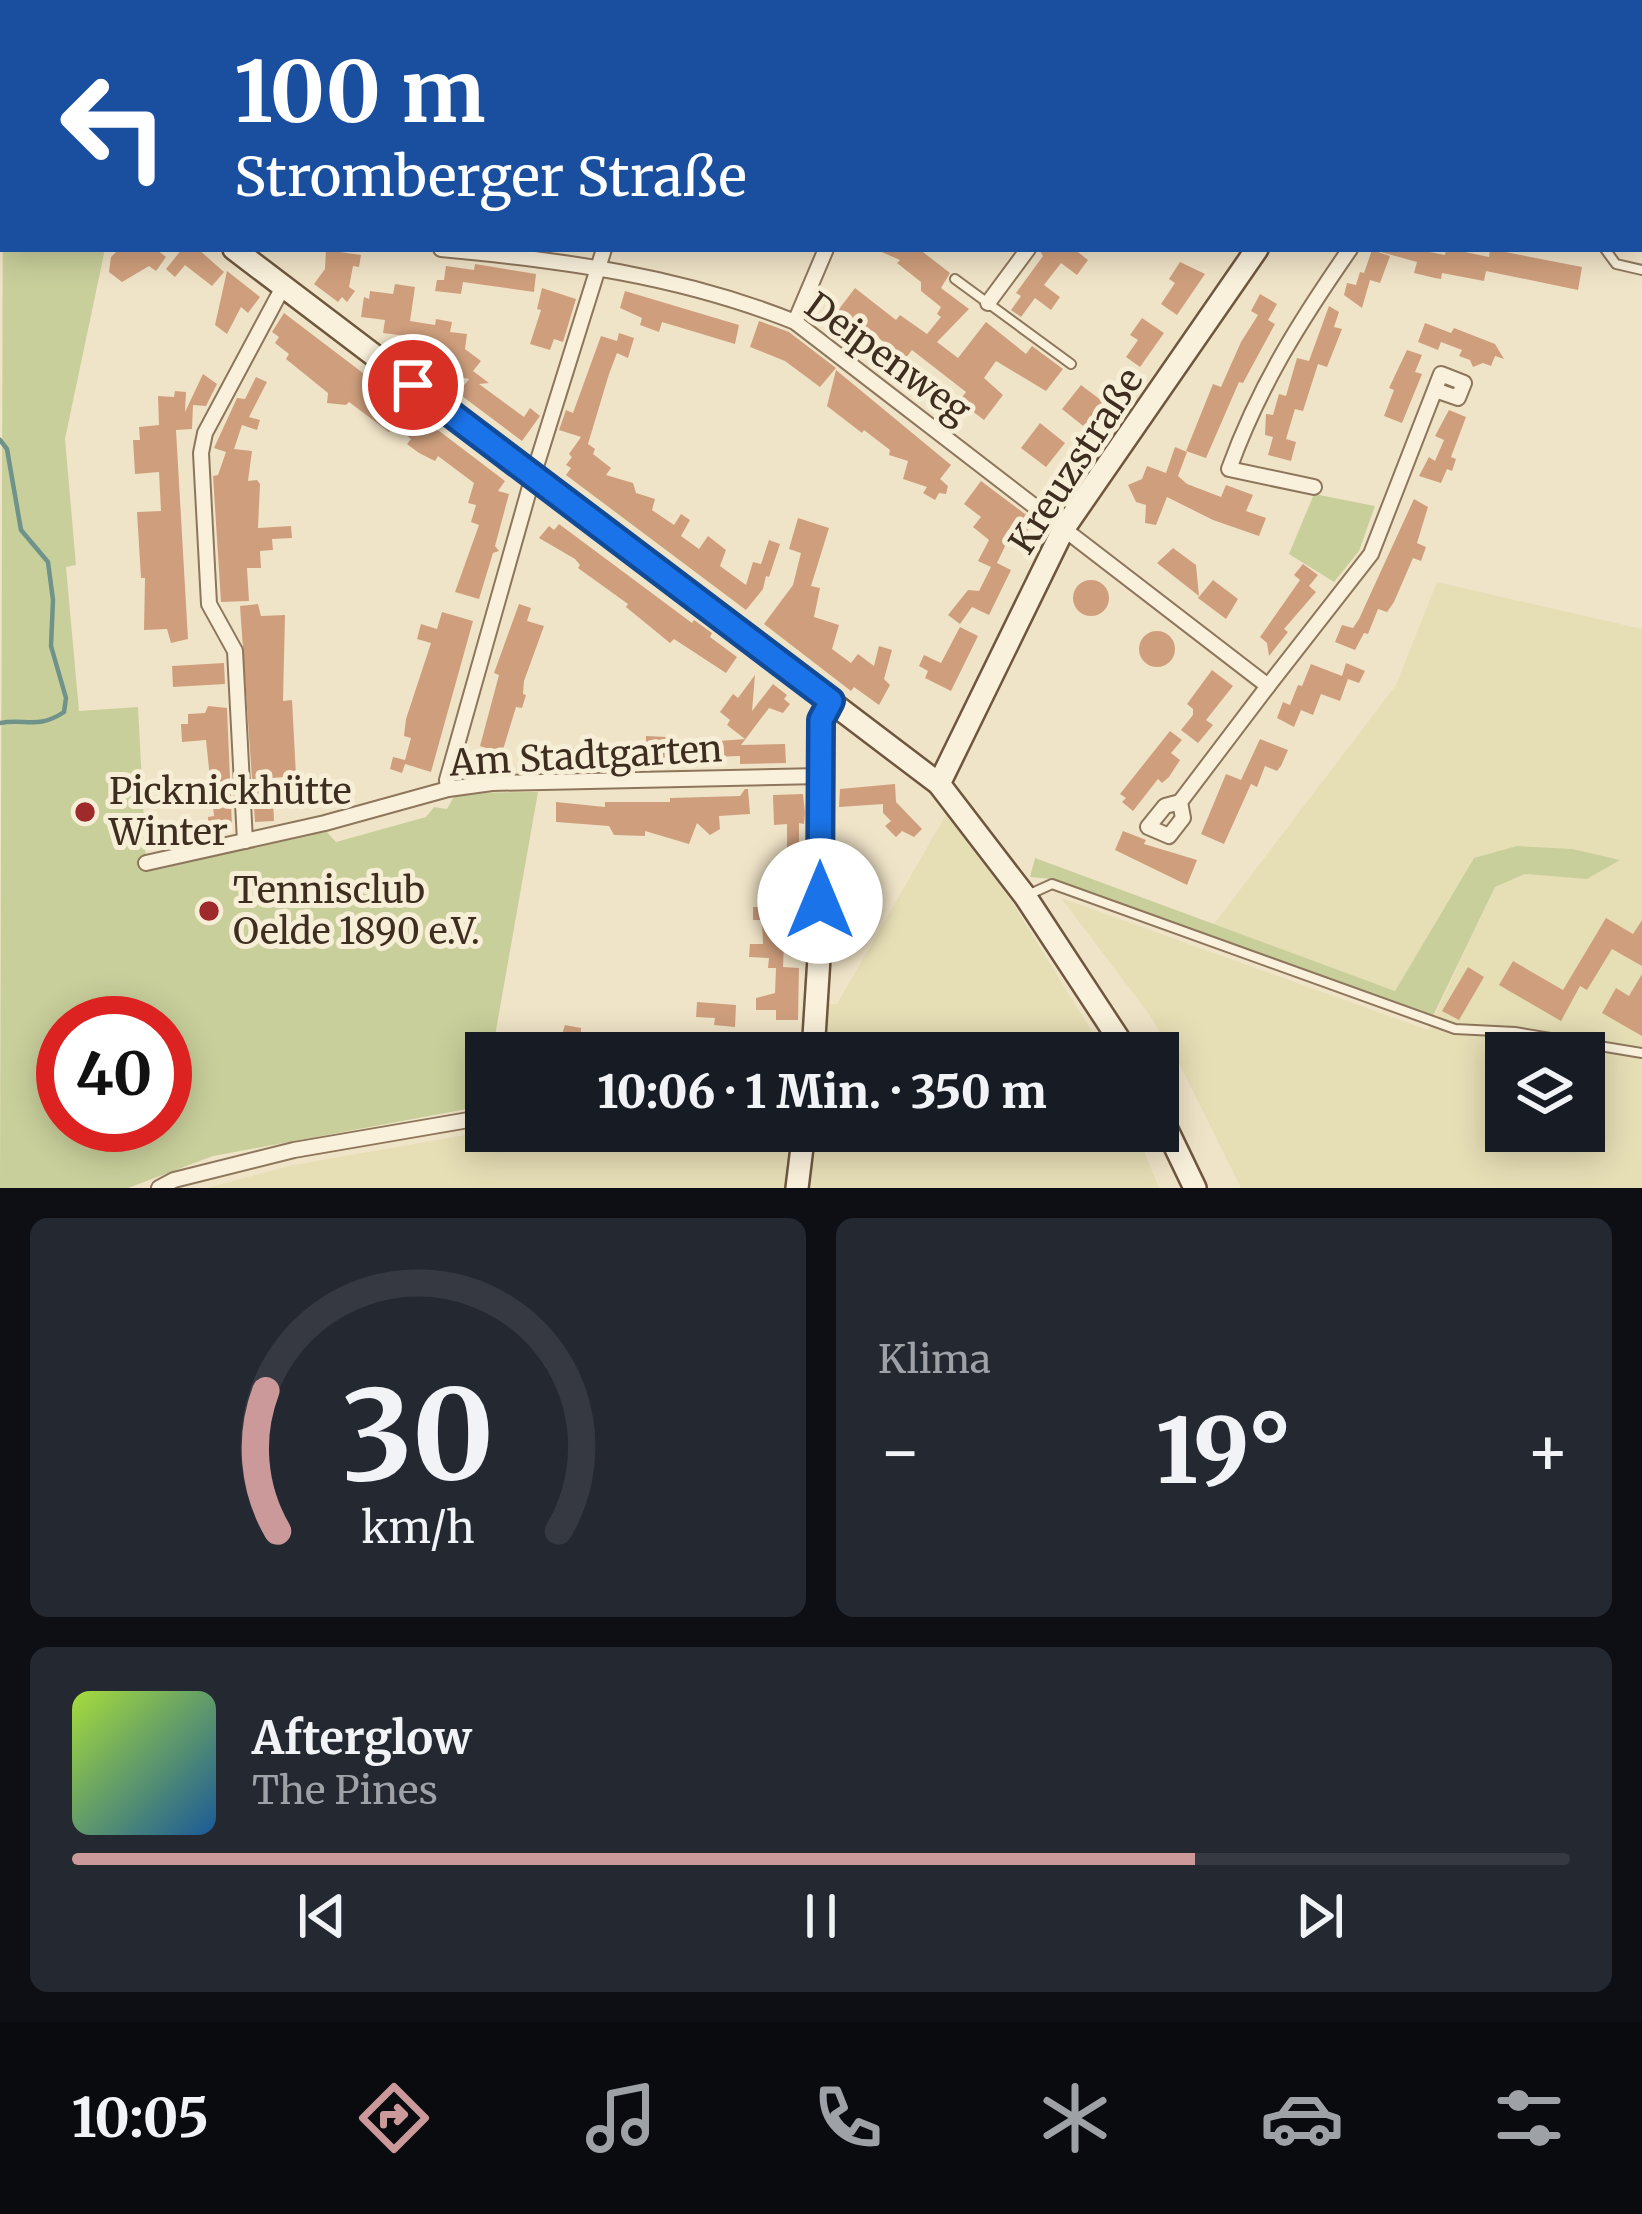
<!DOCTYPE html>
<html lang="de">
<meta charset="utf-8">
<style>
body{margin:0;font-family:Merriweather,serif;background:#242831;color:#f1f3f6;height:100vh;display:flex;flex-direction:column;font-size:45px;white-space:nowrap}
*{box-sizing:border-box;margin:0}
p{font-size:39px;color:#9ea1a6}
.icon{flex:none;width:66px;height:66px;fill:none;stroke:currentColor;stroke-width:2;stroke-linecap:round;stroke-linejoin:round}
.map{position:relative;height:1188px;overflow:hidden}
.sheet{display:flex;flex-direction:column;gap:30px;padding:30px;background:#0d0f14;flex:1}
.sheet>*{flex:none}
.hud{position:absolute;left:0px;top:0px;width:1644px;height:252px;box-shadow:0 6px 30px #0003;background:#1a4fa0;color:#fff;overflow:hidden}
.buttons{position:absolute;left:1485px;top:1032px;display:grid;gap:24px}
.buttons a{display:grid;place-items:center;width:120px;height:120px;border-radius:0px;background:#171b24;box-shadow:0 6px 30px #0003;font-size:60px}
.speed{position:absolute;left:36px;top:996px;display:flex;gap:24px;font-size:60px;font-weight:700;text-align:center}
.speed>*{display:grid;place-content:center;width:156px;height:156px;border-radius:50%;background:#171b24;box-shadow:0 6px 30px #0003;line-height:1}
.speed .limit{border:18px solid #d22;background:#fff;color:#111}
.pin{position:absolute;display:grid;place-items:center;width:102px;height:102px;color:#fff;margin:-51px;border:6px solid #fff;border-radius:50%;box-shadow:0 3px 12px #0007}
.me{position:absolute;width:132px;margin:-66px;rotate:0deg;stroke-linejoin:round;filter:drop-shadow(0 0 9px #0008)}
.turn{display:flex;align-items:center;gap:42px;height:252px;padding:0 36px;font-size:54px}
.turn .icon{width:156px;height:156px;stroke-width:2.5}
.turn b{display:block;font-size:84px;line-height:102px}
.big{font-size:90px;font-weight:800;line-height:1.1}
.sheet .card{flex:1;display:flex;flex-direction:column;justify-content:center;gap:18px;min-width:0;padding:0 42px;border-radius:18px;background:#242831}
.sheet .dial{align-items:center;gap:0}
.dial svg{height:312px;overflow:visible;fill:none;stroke:#363941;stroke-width:7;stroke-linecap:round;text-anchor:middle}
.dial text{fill:#f1f3f6;stroke:none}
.song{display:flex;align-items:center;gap:36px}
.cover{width:144px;height:144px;border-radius:18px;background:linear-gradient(135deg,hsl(80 70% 55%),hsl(210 70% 35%))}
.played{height:12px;border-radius:6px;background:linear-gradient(90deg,#cc999b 75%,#363941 75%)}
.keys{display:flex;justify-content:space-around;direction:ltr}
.heat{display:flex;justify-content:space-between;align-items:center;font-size:66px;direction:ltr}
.sheet .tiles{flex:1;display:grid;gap:30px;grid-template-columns:1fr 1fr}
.card:last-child{grid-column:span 2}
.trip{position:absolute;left:465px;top:1032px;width:714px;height:120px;border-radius:0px;background:#171b24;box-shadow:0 6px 30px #0003;font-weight:800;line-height:120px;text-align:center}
.tabs{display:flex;height:192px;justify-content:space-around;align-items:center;background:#090b0e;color:#9ea1a6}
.tabs .icon{width:84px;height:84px}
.tabs .current{color:#cc999b}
.tabs b{font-size:54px;color:#f1f3f6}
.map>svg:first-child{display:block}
.farmland{fill:#e6deb5;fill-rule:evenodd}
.green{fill:#c9cf9b;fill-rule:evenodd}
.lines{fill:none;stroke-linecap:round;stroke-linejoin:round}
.stream{stroke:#6f938a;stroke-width:4.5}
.building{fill:#cf9f7d}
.lane-casing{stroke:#8d765c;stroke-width:12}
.street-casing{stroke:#8d765c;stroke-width:18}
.secondary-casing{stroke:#6f573f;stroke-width:26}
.lane{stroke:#faf1dc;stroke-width:8}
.street{stroke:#faf1dc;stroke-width:14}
.secondary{stroke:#faf1dc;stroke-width:21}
.route-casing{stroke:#114b97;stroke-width:30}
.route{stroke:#1a73e8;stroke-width:21}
.poi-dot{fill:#9e2a2b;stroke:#f7eed8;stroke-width:4.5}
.labels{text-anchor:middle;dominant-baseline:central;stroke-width:10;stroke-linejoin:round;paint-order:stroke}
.street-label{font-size:36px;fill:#3d2e20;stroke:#f7eed8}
.poi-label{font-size:36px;fill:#3d2e20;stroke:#f7eed8;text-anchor:start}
</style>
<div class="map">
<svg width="1642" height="1188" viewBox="0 0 1642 1188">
<rect width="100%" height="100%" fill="#f0e4c8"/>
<g class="farmland">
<path d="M1437,582L1642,629V1188H1241L1179,1063L1149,1014L1061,898L1428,1030L1495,887L1525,874L1587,879L1618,860L1474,858L1395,991L1214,924L1396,685ZM1506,1053H1584V1131H1506Z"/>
<polygon points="947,813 1012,902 1105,1053 819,1053 824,1004 837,1004"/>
<polygon points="488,1131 790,1131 784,1188 207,1188 289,1166"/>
<polygon points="811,1131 1136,1131 1159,1188 805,1188"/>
</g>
<g class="green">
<path d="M3,156V249H105L65,439L76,565L66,567L79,711L138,707L146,860L325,830L336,842L426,817L434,807L447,809L456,793L538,792L492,1053H486L483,1106L213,1156L128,1188H0ZM63,1023H165V1125H63Z"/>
<polygon points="1314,494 1375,506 1359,551 1334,582 1289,554"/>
<polygon points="1517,846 1572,849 1620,860 1587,879 1525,874 1495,887 1433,1016 1052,879 1030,877 1035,858 1395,991 1474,858"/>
</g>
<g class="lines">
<g class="stream">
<polyline points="177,3 177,0"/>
<polyline points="0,208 3,206"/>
<path d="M0,440L7,449L21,530L48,562L53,600L51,646L66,698L64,712C37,730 26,718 0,723"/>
</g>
</g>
<g class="building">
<polygon points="143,249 156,249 166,257 156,271 149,266 122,282 109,272 111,257 118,250"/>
<polygon points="182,249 198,249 224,272 212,286 185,265 175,277 166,269"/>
<polygon points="875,249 919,249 950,273 941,288 969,309 937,342 958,358 986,322 1026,354 1032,346 1063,369 1046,391 996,361 984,378 1003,395 984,420 959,401 966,392 912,350 905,359 865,327 861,333 836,313 855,288 896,320 900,315 927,334 941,317 937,314 941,307 921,291 921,282 897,263 900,260"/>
<polygon points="1039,249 1074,249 1088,260 1077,275 1061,263 1044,285 1060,297 1051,310 1035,298 1021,317 1011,310 1021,296 1016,293 1043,256"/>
<polygon points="1382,249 1414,249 1445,255 1446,249 1466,249 1465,252 1489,257 1490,249 1582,267 1578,290 1486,271 1484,281 1442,273 1441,279 1435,278 1414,273 1417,262 1381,252"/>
<polygon points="326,250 361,255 359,267 353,266 349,287 355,291 347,302 342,297 338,302 314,284 325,269"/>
<polygon points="1372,250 1390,256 1380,283 1370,280 1362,308 1344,295 1347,283 1356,285 1360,272 1364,273"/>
<polygon points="1180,262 1205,274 1177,315 1161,304 1175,283 1169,279"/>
<polygon points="475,264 536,274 534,292 463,282 461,294 435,291 437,280 444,280 446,266 474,270"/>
<polygon points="227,271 260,297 248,313 241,307 227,334 215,325"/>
<polygon points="395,284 415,287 410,321 435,325 436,319 452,322 450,332 467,334 465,349 481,361 473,371 489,383 479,384 524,417 530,408 540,416 522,441 458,393 469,379 436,372 437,368 429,367 432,352 404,348 406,336 383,333 385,320 361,317 364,297 369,299 370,291 393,294"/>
<polygon points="542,288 576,299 563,342 554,339 550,350 530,344 541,310 537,309"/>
<polygon points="625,291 739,325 735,344 662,322 659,332 640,325 642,318 620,308"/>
<polygon points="1260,294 1277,304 1268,320 1275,324 1243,383 1239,382 1206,458 1186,451 1213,384 1221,387 1241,342 1258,315 1251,311"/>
<polygon points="1329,306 1339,312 1334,327 1342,329 1327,367 1318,364 1303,411 1295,409 1286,439 1296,442 1291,461 1268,455 1273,437 1265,435 1266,414 1273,415 1279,394 1286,396 1297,358 1309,361"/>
<polygon points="284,313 505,481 498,491 509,494 495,546 499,551 493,553 479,599 455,592 479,525 471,522 476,505 468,503 474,483 438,456 435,461 419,453 407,444 411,439 394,425 389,432 349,402 346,405 327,403 328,393 286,359 289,354 275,343 279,337 272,332"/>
<polygon points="1142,318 1164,333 1140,367 1126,357 1138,340 1130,335"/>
<polygon points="759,321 789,332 836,368 820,387 785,361 750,347"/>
<polygon points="1425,323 1451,333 1454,328 1495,344 1504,359 1495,356 1491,366 1483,363 1473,367 1470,360 1459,356 1462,350 1441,342 1438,350 1418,342"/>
<polygon points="619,333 634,338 628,358 617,353 609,374 588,444 595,449 593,454 611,468 606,475 633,483 636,493 655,499 652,510 674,525 681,514 690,520 681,536 699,549 708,536 726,550 720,566 746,585 753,562 761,564 769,540 780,544 769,577 766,576 763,589 746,610 566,475 571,468 566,465 572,457 569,454 581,437 559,430 566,410 573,413 601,336 617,341"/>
<polygon points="1407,350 1422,355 1415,372 1422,374 1402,423 1384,416 1394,390 1389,388"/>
<polygon points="836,370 951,465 940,479 948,486 946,494 939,493 935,500 923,493 927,487 903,479 908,461 889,455 890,450 864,430 862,433 827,406"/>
<polygon points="203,374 217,384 206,406 193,405 192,429 176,430 188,639 171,643 167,629 144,630 145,578 141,578 137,512 161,511 159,472 135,474 133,440 140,440 139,427 159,425 158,396 174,397 175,391 186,392 185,412"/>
<polygon points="256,377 267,382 249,417 260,420 257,430 242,425 234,449 252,451 248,481 257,480 260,484 258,528 291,526 292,538 272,539 273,550 260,551 261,568 247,568 249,601 221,602 213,476 218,475 226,452 214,448 237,398 245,399"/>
<polygon points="1081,385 1106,404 1087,429 1062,409"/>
<polygon points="1449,410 1466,417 1451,457 1456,459 1452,471 1447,469 1441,483 1419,476 1429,457 1435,461 1444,440 1435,436"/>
<polygon points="1040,423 1065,443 1046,467 1021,448"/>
<polygon points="1175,447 1187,452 1178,476 1187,484 1221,497 1226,485 1253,495 1246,511 1266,518 1259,536 1213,520 1167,497 1156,525 1145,523 1146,505 1136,502 1128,485 1142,479 1147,466 1166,473"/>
<polygon points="981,481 1033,520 1019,548 1007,542 997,563 1011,570 989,615 972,607 960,624 948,615 968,590 979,591 991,567 978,561 989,540 973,527 981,517 964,504"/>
<polygon points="1414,499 1428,507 1417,543 1426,547 1421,561 1413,558 1394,602 1387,612 1378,609 1368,634 1364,633 1355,650 1335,642 1342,625 1353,628 1359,619"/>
<polygon points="798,518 829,528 811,586 820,588 814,617 839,625 832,649 851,663 858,654 874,666 879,646 892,650 884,679 890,685 879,705 854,687 851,691 764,624 793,585 801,553 789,549"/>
<polygon points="559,524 692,623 694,620 712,633 710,637 737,657 726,673 674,639 670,643 626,607 628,604 578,568 580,565 575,559 539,538 549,526 554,530"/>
<polygon points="1173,548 1196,565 1199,596 1157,563"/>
<polygon points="1303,564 1318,575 1309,586 1316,592 1284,629 1288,632 1269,656 1267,643 1260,637 1300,580 1294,575"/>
<circle cx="1091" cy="598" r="18"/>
<polygon points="1213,580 1238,599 1226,619 1198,598"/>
<polygon points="258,604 261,616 285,615 283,701 292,700 296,776 272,778 274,821 255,822 240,606"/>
<polygon points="519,604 531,608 527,621 544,626 524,681 523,694 526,695 522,708 516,707 502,753 480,746 499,675 494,673"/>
<polygon points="442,612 473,621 431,772 405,764 402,773 390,769 393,757 405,760 411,738 404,736 406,719 431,643 417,639 421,624 437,629"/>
<polygon points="960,627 978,636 951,691 925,678 928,671 919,666 924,655 941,663"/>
<circle cx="1157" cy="649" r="18"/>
<polygon points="224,663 225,684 173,687 172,666"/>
<polygon points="1346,663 1365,671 1359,683 1348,679 1340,701 1321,694 1313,715 1301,710 1294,727 1277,718 1283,702 1290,705 1298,685 1302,686 1311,664 1342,676"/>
<polygon points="1212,670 1233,686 1206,720 1213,725 1198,743 1181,730 1193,715 1193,709 1187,704"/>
<polygon points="755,675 752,711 773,684 787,695 784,699 790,704 783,713 769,708 741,745 785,744 786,763 740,764 740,756 712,757 707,766 689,767 689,756 666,757 666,763 646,765 557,763 558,748 646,746 646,736 667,737 666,745 745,739 727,725 730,720 720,712 733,694 738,698"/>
<polygon points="208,706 227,708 232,826 208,827 208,817 214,816 206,740 182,742 181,724 188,724 188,714 205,713"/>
<polygon points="1170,731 1182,740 1171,753 1180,760 1169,777 1162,783 1158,779 1133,811 1122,802 1126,798 1120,794"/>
<polygon points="1260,739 1288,750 1281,766 1277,771 1265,766 1257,787 1251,784 1224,844 1201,834 1226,774 1241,780"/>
<polygon points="895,784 896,802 922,829 914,837 902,831 896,837 885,826 891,821 883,813 883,804 839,807 840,789"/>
<polygon points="745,789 748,789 750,814 719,816 720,829 710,835 697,823 689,844 645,831 645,836 614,835 609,826 556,822 556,802 605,807 605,802 670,802 670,798 740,796"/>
<polygon points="803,794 805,813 804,824 799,823 799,856 787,856 787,824 774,825 773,795"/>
<polygon points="1123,831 1146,840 1144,844 1197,860 1187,885 1115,850"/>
<polygon points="778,868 796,868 795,894 800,894 800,945 784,944 783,967 799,968 798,1020 776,1020 776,1010 756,1010 756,998 775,993 776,968 768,968 769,958 749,957 750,944 763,944 762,920 753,920 753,907 759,907 765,871 778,871"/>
<polygon points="1606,918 1633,934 1642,920 1642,966 1612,949 1587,990 1580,986 1561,1021 1499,985 1513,961 1563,990"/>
<polygon points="1468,967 1484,977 1459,1020 1442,1011"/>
<polygon points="1642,974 1642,1036 1602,1013 1616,988 1629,996"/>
<polygon points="697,1002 736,1005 735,1027 714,1025 715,1018 696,1017"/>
<polygon points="565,1025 581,1028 581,1053 545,1053 547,1041 559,1043"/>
</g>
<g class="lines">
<defs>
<g id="lane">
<polyline points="1641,84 1642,80"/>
<polyline points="1605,249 1616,264 1642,270"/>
<polyline points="955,279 1071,364"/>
<polyline points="1030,894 1052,884 1455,1029 1515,1032 1642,1053"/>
</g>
<g id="street">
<polyline points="31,0 32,3"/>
<polyline points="1587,0 1595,3"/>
<polyline points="401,3 402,0"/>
<polyline points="684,3 685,0"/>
<polyline points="930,3 931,0"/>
<polyline points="1169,3 1171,0"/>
<polyline points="1641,19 1642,19"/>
<path d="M441,249C562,260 681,276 795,322L1268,686L1180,802L1165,806L1148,827L1169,836L1183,818L1180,802"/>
<polyline points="988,303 1028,249"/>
<polyline points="795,322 826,249"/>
<path d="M1314,487L1229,469C1259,386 1300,321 1350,249"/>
<polyline points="1268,686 1371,554 1441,374 1464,383 1458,398 1435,390"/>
<polyline points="448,789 447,780 533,476 604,249"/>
<polyline points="245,841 235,651 209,604 201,453 205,433 283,287"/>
<polyline points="146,863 325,823 448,789 492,783 821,776"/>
<polyline points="766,1053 815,1045"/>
<polyline points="159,1188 174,1180 294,1150 486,1117"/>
</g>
<g id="secondary">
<polyline points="1428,3 1430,0"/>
<polyline points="0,59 3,60"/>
<polyline points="234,249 939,784 1025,896 1128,1053"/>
<polyline points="939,784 1064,528 1257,249"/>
<polyline points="813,1053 820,942 821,720 831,701"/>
<polyline points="1158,1111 1195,1188"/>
<polyline points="797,1188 804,1131"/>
</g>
</defs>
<use href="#lane" class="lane-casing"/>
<use href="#street" class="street-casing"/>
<use href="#secondary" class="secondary-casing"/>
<use href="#lane" class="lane"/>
<use href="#street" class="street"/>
<use href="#secondary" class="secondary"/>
</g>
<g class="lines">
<defs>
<polyline id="route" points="413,385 831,701 821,720 820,901"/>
</defs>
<use href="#route" class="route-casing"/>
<use href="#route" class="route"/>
</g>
<g class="poi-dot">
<circle cx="85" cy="812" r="12"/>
<circle cx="209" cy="911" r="12"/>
</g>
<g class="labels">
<g class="street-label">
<text transform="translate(888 358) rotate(36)">Deipenweg</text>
<text transform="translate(1076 461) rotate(-57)">Kreuzstraße</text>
<text transform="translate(586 756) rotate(-3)">Am Stadtgarten</text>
</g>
<g class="poi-label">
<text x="109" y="791">Picknickhütte<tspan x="109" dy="41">Winter</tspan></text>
<text x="233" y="890">Tennisclub<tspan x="233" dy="41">Oelde 1890 e.V.</tspan></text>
</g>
</g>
</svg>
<div class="buttons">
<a><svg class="icon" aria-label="layers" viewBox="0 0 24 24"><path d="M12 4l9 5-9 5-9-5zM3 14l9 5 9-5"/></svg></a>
</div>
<div class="speed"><div class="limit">40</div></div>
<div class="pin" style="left:413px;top:385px;background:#d93025"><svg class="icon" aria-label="arrive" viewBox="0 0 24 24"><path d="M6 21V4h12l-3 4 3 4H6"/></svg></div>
<svg class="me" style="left:820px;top:901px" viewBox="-20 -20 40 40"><circle r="19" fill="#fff"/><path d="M0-13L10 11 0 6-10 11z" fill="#1a73e8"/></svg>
<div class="trip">10:06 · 1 Min. · 350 m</div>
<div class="hud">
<div class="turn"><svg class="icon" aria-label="left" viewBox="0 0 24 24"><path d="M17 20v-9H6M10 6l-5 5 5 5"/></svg><div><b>100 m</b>Stromberger Straße</div></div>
</div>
</div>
<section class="sheet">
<div class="tiles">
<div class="card dial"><svg viewBox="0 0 100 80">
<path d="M14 69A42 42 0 1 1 86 69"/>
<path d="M14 69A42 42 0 0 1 11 33" stroke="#cc999b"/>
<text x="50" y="56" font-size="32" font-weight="700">30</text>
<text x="50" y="72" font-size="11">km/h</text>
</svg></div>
<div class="card"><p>Klima</p>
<div class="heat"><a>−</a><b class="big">19°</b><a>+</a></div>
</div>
<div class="card">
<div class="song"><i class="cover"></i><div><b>Afterglow</b><p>The Pines</p></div></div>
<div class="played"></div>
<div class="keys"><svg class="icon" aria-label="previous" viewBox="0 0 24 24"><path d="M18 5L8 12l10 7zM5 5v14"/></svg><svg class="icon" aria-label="pause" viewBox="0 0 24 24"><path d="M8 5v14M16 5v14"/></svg><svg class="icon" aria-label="next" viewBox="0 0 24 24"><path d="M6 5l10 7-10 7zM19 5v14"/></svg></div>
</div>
</div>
</section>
<nav class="tabs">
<b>10:05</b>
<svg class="icon current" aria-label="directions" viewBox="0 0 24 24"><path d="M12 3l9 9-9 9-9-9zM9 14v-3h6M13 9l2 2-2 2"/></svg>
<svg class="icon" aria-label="music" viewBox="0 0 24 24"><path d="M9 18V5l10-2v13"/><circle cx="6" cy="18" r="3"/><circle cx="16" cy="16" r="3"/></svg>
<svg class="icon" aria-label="phone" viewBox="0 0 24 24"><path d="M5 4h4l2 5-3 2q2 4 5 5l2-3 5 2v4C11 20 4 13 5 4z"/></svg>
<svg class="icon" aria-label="climate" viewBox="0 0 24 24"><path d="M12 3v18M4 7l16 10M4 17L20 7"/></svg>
<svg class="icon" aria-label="car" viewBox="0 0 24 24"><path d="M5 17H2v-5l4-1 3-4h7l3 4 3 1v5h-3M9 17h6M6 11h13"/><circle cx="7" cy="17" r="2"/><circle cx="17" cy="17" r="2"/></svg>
<svg class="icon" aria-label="filters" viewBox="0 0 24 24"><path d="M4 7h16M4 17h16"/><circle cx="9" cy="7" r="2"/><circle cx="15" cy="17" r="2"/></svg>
</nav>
